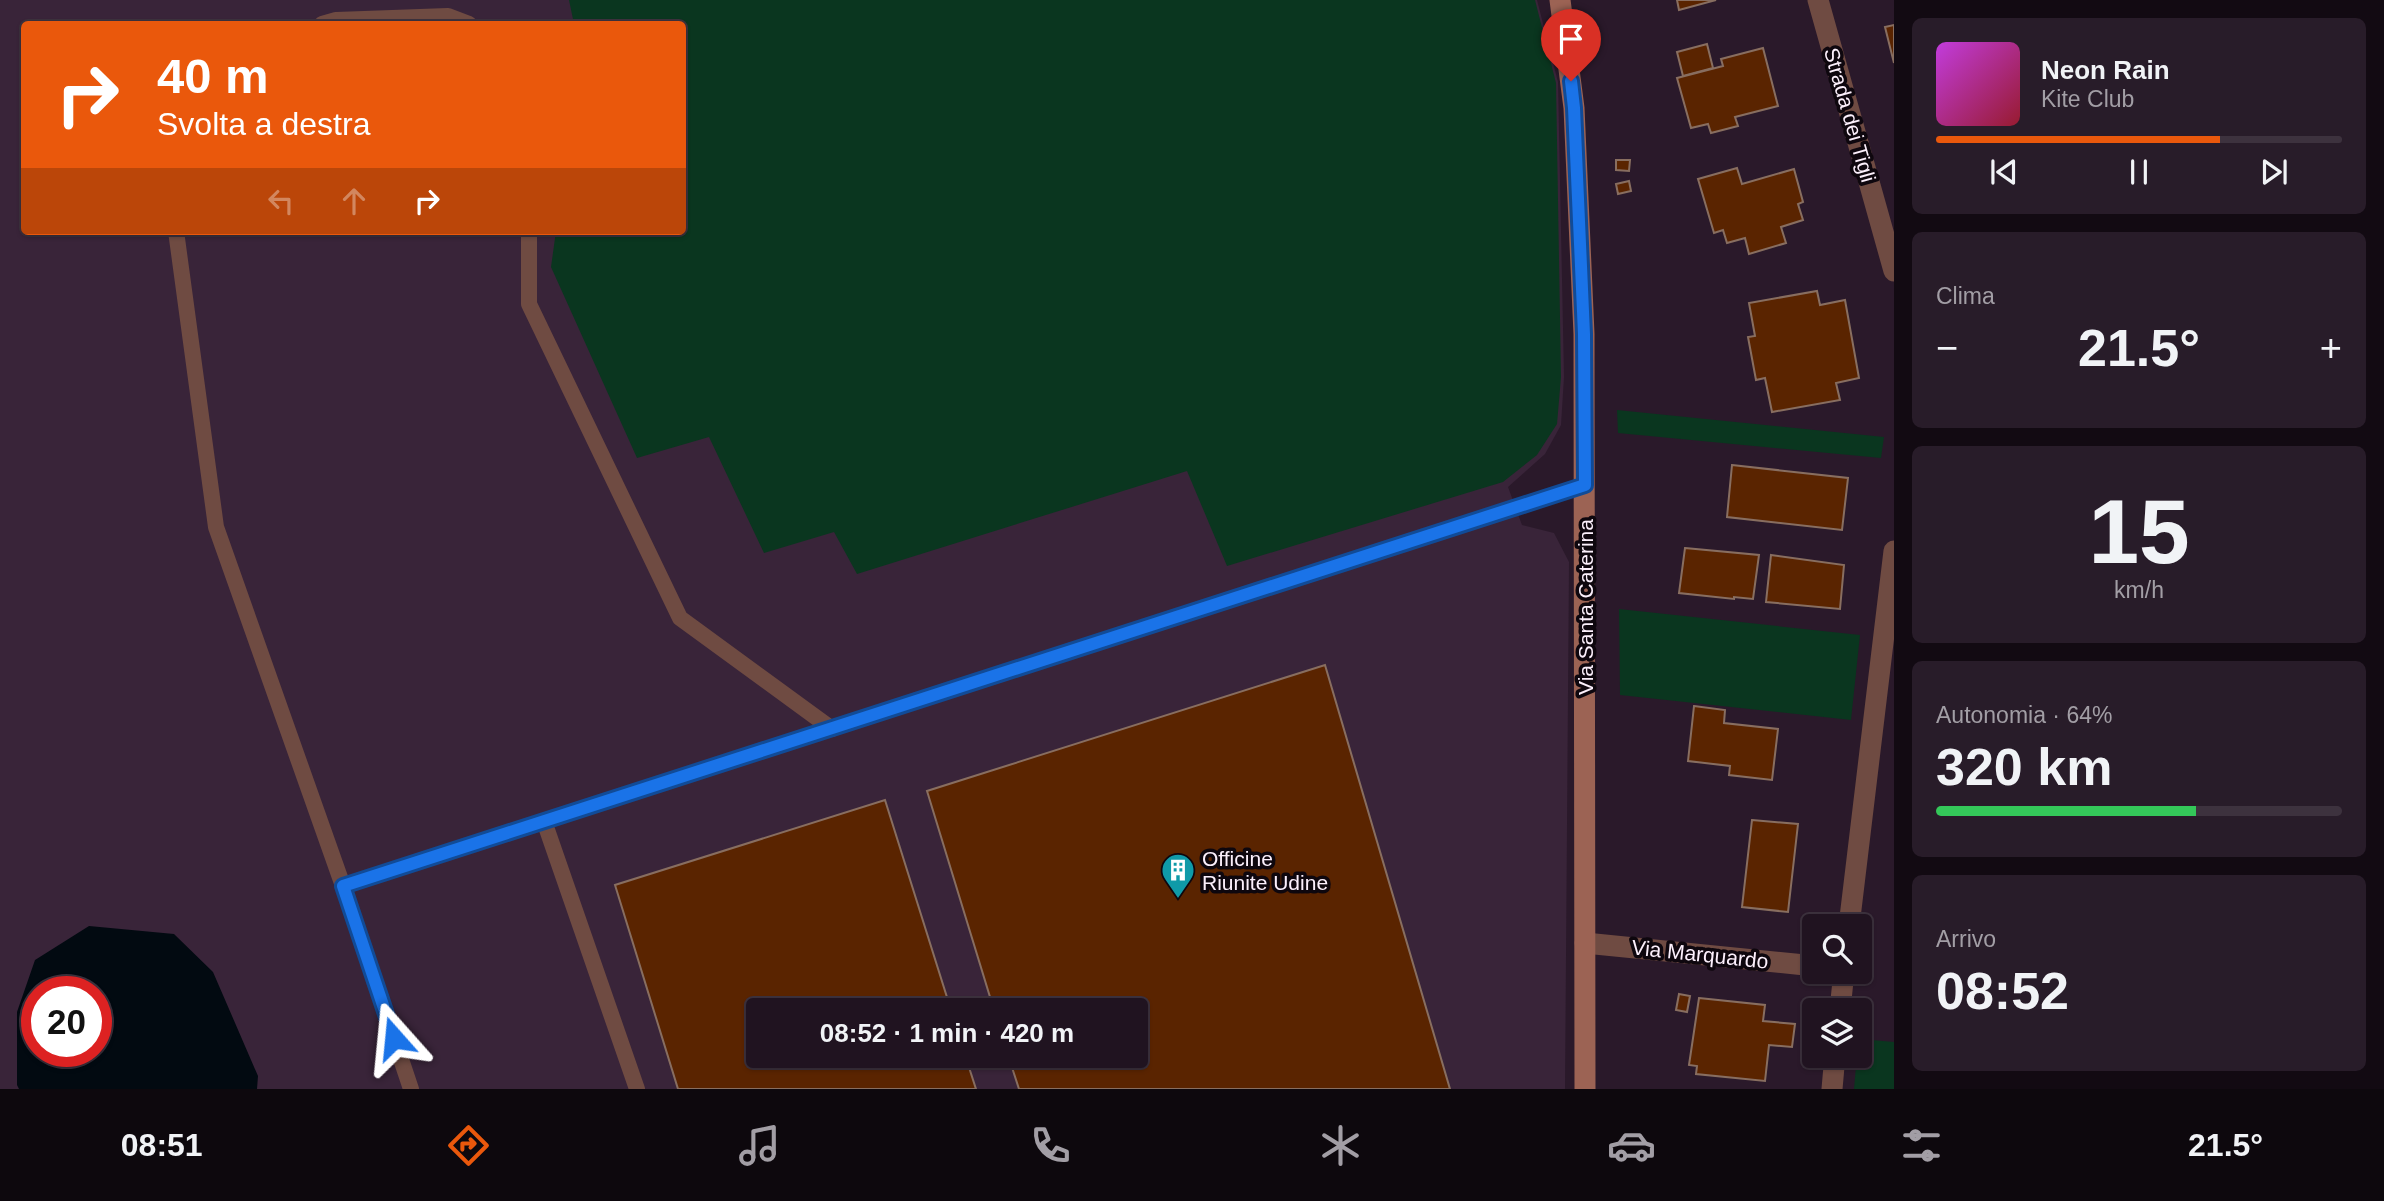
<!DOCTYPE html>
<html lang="it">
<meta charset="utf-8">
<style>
body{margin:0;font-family:Arial,sans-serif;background:#281c29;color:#f1f3f6;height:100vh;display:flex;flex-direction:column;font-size:26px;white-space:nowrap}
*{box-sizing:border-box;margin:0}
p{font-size:23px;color:#a29ea5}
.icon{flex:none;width:38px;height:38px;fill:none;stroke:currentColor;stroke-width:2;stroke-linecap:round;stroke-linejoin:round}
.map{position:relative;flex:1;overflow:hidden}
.side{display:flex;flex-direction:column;gap:18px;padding:18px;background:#120a12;width:490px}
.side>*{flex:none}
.banner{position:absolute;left:21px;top:21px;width:665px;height:214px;border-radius:7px;box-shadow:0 2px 5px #0004,0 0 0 2px #3d323e;background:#ea580c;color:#fff;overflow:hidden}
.fabs{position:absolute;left:1802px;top:914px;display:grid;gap:14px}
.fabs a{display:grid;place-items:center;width:70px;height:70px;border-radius:7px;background:#201320;box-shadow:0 2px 5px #0004,0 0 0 2px #3d323e;font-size:35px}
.speed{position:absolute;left:21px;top:976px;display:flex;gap:14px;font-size:35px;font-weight:700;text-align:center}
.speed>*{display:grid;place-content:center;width:91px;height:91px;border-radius:50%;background:#201320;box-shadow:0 2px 5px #0004,0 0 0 2px #3d323e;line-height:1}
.speed .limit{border:10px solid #d22;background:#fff;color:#111}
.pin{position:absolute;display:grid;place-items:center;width:60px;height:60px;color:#fff;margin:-72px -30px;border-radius:50% 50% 50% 0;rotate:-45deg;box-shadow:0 0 7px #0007}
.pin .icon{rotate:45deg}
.me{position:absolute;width:77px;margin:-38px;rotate:342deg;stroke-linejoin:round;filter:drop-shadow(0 0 5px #0008)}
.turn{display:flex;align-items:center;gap:24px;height:147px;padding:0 21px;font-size:32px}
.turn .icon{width:91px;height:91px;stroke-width:2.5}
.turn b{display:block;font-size:49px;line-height:60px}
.lanes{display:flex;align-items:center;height:66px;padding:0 21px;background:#0003;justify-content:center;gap:35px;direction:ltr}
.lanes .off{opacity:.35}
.big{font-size:52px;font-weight:800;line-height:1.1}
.side .card{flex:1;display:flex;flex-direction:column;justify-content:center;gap:10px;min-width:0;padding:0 24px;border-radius:10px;background:#281c29}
.side .dial{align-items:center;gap:0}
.dial b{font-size:91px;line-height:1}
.song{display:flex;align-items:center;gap:21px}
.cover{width:84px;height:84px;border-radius:10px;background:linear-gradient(135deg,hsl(290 70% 55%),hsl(350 70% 35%))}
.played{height:7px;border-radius:4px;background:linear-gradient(90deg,#ea580c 70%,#3d323e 70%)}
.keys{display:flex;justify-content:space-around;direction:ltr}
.heat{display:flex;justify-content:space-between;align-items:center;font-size:38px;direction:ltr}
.charge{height:10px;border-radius:5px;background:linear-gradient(90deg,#34c759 64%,#3d323e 0)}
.trip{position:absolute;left:746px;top:998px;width:402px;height:70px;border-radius:7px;background:#201320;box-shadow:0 2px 5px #0004,0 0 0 2px #3d323e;font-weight:800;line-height:70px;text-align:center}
.tabs{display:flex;height:112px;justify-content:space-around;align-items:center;background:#0d080d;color:#a29ea5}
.tabs .icon{width:49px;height:49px}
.tabs .active{color:#ea580c}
.tabs b{font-size:32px;color:#f1f3f6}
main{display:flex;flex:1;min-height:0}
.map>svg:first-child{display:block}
.built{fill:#392439;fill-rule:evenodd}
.green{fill:#0a361f}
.water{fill:#020a11;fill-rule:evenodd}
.building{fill:#5a2400;stroke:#886e60;stroke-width:2}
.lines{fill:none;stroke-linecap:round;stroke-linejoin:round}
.lane{stroke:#6f4b42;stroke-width:16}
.street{stroke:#6f4b42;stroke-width:21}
.secondary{stroke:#9c6354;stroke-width:21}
.route-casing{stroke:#114b97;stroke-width:18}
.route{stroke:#1a73e8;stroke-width:12}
.labels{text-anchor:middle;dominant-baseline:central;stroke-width:7;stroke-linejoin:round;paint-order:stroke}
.street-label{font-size:21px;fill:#fcf0fc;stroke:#0e070e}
.poi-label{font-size:21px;fill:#fcf0fc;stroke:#0e070e;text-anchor:start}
</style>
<main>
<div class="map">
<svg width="1894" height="1089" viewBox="0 0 1894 1089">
<rect width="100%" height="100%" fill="#2a192a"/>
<path class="built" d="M0,0H1537L1558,82L1564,377L1561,425L1545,454L1508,487L1522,525L1554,533L1569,562L1565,1089H0ZM24,24H682V231H24ZM37,992H96V1052H37ZM758,1010H1136V1055H758Z"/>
<g class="green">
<polygon points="569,0 1535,0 1556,83 1561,377 1557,424 1537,455 1503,482 1227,566 1187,471 857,574 834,532 764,553 709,437 637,458 551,267 556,231 682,231 682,24 574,24"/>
<polygon points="1617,410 1884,437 1881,458 1618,433"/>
<polygon points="1619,609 1860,635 1851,720 1620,695"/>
<polygon points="1860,1039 1894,1042 1894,1089 1854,1089 1857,1055 1860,1055"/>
</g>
<path class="water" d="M89,926L174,934L213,972L258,1076L257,1089H19L17,1085V1012L35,960ZM37,992H96V1052H37Z"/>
<g class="building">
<polygon points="1677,0 1716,0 1679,10"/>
<polygon points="1894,25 1894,63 1885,27"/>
<polygon points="1707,44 1713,68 1683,76 1677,52"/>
<polygon points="1763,48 1778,106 1735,117 1738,126 1711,133 1708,124 1691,128 1677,78 1723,66 1721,59"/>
<polygon points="1616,160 1630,160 1629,171 1616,170"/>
<polygon points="1737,168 1742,184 1794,169 1803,202 1798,204 1803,220 1781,227 1786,243 1749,254 1745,238 1727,243 1723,230 1714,233 1698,179"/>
<polygon points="1629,181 1631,191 1618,194 1616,184"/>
<polygon points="1817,291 1820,305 1845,300 1859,378 1836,383 1840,400 1772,412 1765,378 1756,380 1748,337 1755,336 1749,303"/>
<polygon points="1732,465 1848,478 1842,530 1727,517"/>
<polygon points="1685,548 1759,555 1753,599 1734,597 1734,599 1679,593"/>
<polygon points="1771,555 1844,565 1840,609 1766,602"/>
<polygon points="1325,665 1450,1089 1019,1089 1008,1055 1136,1055 1136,1010 994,1010 927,791"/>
<polygon points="1694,706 1725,710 1724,723 1778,729 1772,780 1729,775 1730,766 1688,761"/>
<polygon points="885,800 951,1010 758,1010 758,1055 965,1055 976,1089 678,1089 615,885"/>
<polygon points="1752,820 1798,824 1788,912 1742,907"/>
<polygon points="1679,994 1690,996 1687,1012 1676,1010"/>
<polygon points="1699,998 1765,1005 1763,1021 1795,1024 1792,1047 1769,1045 1765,1081 1696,1074 1697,1066 1689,1065"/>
</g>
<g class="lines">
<g class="lane">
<polyline points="322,24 336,20 448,16 469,24"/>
<polyline points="176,231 216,527 343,886 411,1089"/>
<polyline points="529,231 529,304 680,618 832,729"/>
<polyline points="544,821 637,1089"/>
<polyline points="343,886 1585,485"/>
</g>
<g class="street">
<polyline points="1818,0 1894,271"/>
<polyline points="1849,926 1894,551"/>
<polyline points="1585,943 1815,966"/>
<polyline points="1840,1010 1844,971"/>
<polyline points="1832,1089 1835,1055"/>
</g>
<polyline class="secondary" points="1560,0 1574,108 1584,334 1585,1089"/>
</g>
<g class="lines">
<defs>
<polyline id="route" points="394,1038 343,886 1585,485 1584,334 1574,108 1571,81"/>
</defs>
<use href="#route" class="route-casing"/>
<use href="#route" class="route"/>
</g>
<defs>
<symbol id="building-pin" viewBox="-11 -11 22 30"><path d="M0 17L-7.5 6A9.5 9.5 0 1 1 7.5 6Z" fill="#0f9aa8" stroke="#0e070e"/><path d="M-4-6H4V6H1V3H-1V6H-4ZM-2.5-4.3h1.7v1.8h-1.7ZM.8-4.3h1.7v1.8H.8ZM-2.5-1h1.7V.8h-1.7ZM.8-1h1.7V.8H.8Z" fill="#fff"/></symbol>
</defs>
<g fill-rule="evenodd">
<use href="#building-pin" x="1159" y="851" width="38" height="52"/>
</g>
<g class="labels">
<g class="street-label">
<text transform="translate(1850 115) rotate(74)">Strada dei Tigli</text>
<text transform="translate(1585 607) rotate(-90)">Via Santa Caterina</text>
<text transform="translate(1700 954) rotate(6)">Via Marquardo</text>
</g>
<g class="poi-label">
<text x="1202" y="858">Officine<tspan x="1202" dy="24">Riunite Udine</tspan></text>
</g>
</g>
</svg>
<div class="fabs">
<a><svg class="icon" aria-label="search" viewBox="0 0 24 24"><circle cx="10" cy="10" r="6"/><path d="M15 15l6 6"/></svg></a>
<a><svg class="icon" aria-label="layers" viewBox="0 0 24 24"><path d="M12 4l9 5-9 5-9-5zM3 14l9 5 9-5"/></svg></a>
</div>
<div class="speed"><div class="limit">20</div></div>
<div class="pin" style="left:1571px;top:81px;background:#d93025"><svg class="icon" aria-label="arrive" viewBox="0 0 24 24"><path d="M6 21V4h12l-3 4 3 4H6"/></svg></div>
<svg class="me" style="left:394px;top:1038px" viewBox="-20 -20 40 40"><path d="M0-17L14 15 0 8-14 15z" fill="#1a73e8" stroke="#fff" stroke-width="4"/></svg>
<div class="trip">08:52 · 1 min · 420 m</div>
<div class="banner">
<div class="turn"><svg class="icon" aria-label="right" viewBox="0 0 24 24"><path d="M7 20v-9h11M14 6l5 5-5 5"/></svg><div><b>40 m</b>Svolta a destra</div></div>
<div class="lanes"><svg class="icon off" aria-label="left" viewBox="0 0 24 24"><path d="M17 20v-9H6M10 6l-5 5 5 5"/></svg><svg class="icon off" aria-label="ahead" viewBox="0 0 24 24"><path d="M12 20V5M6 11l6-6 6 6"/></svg><svg class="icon" aria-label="right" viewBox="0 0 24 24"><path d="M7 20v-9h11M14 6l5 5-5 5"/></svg></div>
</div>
</div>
<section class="side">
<div class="card">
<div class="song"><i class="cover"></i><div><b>Neon Rain</b><p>Kite Club</p></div></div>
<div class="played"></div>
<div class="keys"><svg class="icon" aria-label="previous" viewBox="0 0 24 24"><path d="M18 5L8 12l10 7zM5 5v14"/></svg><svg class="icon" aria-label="pause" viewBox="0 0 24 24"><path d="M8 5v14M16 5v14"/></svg><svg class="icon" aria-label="next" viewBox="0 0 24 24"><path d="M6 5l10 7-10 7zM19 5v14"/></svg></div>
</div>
<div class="card"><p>Clima</p>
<div class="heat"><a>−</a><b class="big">21.5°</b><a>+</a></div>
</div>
<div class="card dial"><b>15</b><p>km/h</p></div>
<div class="card"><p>Autonomia · 64%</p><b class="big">320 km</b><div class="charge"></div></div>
<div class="card"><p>Arrivo</p><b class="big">08:52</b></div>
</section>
</main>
<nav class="tabs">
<b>08:51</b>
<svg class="icon active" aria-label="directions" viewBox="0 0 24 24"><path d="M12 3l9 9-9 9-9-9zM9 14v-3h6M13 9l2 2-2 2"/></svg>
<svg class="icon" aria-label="music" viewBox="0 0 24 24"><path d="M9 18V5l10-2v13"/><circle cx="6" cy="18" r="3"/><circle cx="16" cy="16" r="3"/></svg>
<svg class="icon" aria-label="phone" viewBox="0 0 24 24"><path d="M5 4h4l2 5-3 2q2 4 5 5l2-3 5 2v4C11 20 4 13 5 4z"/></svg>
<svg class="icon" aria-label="climate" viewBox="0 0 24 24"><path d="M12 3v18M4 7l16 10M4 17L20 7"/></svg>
<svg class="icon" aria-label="car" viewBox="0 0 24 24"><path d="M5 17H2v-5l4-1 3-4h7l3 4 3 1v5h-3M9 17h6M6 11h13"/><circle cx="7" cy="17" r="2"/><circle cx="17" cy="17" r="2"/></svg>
<svg class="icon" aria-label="filters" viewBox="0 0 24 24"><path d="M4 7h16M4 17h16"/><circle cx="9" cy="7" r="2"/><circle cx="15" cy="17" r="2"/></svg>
<b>21.5°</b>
</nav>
